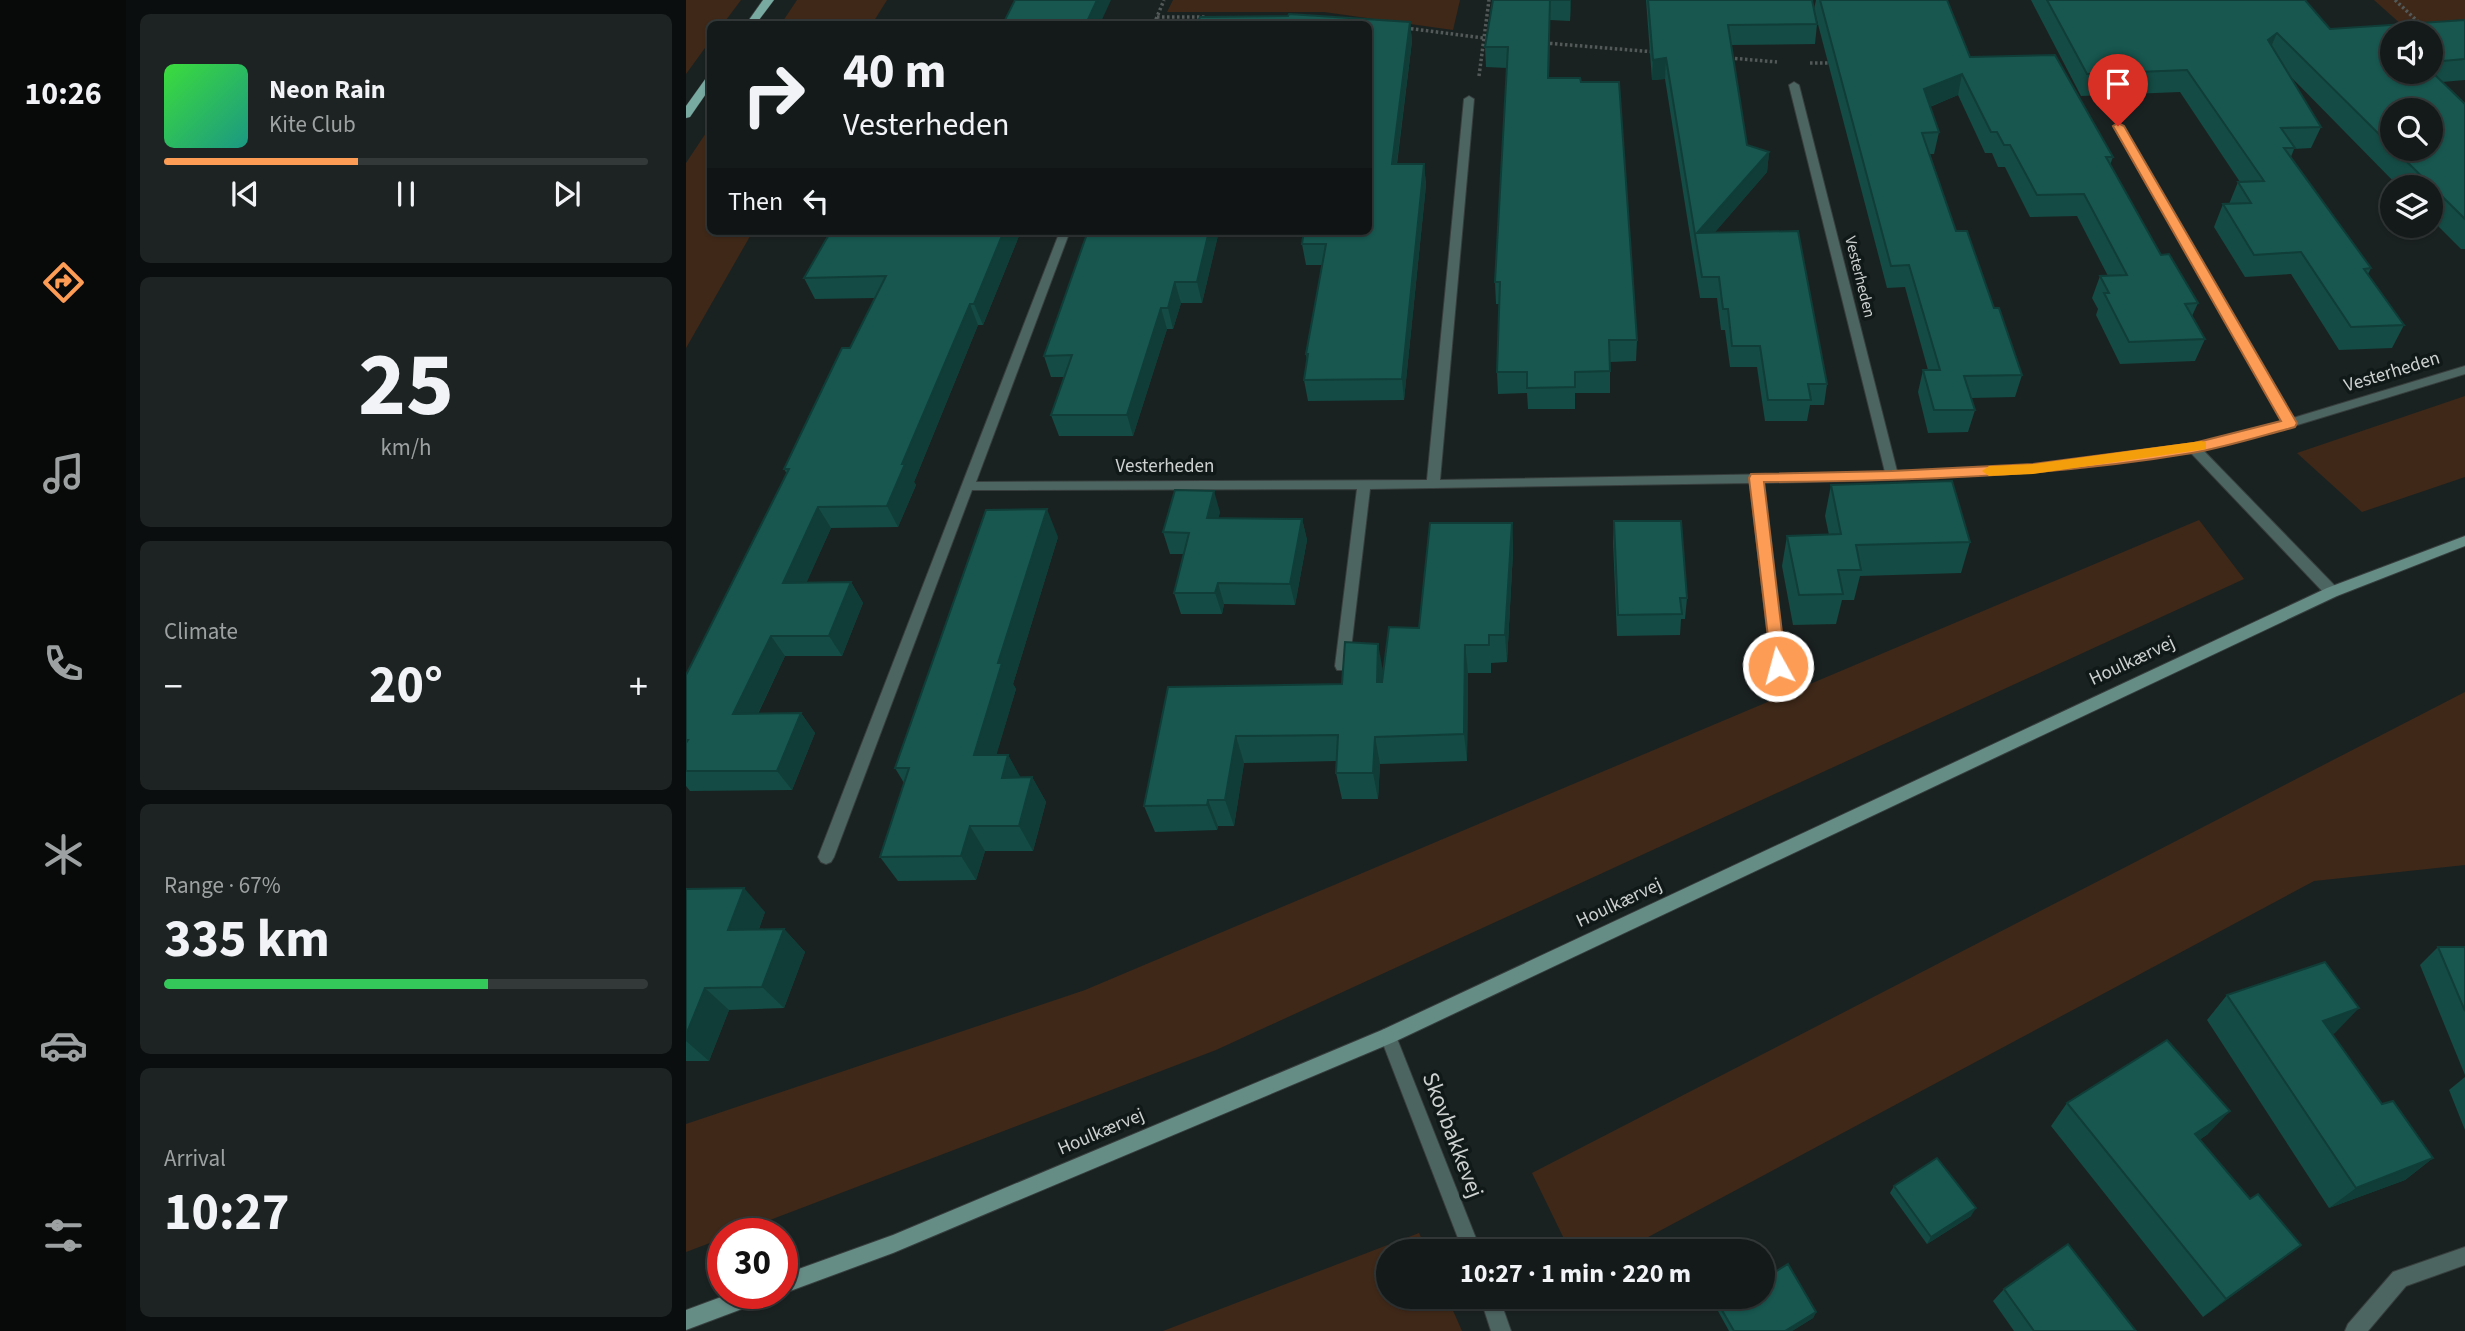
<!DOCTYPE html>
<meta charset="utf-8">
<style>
body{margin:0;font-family:"Source Sans 3",sans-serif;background:#1d2322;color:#f1f3f6;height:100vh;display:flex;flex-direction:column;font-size:26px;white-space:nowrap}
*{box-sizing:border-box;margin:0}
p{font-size:23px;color:#9da1a2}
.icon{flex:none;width:38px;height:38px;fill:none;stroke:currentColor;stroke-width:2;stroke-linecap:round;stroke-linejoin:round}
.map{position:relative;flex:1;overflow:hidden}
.side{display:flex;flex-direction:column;gap:14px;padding:14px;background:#0b0e0e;width:560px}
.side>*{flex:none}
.banner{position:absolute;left:21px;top:21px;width:665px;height:214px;border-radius:10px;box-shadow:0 2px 5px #0004,0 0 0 2px #333838;background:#141a19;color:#f1f3f6;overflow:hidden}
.controls{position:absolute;left:1694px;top:21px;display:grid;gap:14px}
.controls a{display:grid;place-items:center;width:63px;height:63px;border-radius:50%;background:#141a19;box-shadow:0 2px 5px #0004,0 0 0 2px #333838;font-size:35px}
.speed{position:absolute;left:21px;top:1218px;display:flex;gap:14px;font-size:35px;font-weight:700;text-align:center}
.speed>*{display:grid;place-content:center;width:91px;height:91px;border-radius:50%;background:#141a19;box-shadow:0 2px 5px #0004,0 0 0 2px #333838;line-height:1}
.speed .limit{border:10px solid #d22;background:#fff;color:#111}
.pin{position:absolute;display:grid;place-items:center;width:60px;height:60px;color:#fff;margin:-72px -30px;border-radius:50% 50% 50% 0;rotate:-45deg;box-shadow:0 0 7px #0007}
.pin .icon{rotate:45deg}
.me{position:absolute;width:77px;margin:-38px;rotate:353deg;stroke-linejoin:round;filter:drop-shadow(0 0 5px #0008)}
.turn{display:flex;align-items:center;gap:24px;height:147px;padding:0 21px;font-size:32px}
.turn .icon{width:91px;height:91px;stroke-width:2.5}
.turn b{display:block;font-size:49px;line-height:60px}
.then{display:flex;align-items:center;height:66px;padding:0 21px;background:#0003;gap:14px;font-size:26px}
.big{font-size:52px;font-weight:700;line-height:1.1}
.side .card{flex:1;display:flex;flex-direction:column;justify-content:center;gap:10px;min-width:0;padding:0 24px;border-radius:10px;background:#1d2322}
.side .dial{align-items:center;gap:0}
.dial b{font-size:91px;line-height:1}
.song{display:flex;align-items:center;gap:21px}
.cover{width:84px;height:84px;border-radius:10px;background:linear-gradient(135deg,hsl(120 70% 55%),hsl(170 70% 35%))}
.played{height:7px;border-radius:4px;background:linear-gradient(90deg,#fd9c55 40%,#333838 40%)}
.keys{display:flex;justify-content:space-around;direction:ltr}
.heat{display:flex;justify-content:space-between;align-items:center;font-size:38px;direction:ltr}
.charge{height:10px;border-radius:5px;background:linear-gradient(90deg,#34c759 67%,#333838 0)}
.trip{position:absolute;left:690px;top:1239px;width:399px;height:70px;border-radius:35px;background:#141a19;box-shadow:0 2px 5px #0004,0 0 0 2px #333838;font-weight:700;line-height:70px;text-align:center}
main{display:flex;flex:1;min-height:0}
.tab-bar{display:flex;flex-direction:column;width:126px;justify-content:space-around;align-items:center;background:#080a0a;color:#9da1a2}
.tab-bar .icon{width:49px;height:49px}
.tab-bar .active{color:#fd9c55}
.tab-bar b{font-size:32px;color:#f1f3f6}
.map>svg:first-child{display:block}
.green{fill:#3f2818}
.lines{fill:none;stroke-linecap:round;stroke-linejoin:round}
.street-casing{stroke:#373e3d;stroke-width:2}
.secondary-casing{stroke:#373e3d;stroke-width:2}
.primary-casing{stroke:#373e3d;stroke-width:1}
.path{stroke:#525958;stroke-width:3.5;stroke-dasharray:2.5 2.5;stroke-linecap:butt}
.street{fill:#4d6561;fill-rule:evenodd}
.secondary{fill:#668c86;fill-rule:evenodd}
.primary{fill:#78aaa2;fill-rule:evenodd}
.wall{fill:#144b44;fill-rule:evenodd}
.shaded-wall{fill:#103d37}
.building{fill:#17574f;stroke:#103d37;stroke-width:2}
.route{fill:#fd9c55;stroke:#a46537;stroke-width:2}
.slow{fill:#f59e0b}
.labels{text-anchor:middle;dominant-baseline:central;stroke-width:7;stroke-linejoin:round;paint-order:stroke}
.far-street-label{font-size:16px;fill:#cdd2d1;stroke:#111918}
.street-label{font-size:19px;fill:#cdd2d1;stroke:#111918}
.near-street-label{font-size:23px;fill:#cdd2d1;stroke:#111918}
</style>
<main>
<nav class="tab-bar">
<b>10:26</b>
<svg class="icon active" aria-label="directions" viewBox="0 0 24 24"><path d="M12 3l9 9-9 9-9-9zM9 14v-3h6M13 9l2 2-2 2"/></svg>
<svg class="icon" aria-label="music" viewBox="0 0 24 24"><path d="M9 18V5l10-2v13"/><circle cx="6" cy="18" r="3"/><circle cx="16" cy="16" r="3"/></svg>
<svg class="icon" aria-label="phone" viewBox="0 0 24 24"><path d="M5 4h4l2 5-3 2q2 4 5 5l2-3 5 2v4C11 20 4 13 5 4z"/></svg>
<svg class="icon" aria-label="climate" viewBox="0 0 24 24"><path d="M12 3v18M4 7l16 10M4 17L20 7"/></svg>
<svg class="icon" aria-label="car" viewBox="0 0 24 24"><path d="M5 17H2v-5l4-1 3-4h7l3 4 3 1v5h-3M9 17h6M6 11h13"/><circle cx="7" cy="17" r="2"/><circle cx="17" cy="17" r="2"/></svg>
<svg class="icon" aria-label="filters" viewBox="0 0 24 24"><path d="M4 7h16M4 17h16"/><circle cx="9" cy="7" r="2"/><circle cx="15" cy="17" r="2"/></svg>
</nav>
<section class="side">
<div class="card">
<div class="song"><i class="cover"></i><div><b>Neon Rain</b><p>Kite Club</p></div></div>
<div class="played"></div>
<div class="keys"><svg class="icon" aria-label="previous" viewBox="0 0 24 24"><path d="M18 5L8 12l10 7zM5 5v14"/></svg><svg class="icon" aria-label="pause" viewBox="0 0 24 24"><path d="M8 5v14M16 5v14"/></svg><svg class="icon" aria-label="next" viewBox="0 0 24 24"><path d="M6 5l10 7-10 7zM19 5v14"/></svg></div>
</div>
<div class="card dial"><b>25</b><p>km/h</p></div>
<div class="card"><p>Climate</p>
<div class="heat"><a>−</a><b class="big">20°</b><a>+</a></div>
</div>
<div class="card"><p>Range · 67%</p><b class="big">335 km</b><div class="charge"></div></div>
<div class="card"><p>Arrival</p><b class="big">10:27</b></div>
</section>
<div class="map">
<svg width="1779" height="1331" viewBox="0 0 1779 1331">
<rect width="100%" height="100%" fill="#1a2221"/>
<g class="green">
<polygon points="0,0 55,0 37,24 24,24 24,41 0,74"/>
<polygon points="111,0 201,0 186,24 95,24"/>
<polygon points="487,0 774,0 767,30 638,12 481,12"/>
<polygon points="1688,0 1779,0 1779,19 1716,25"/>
<polygon points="24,127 24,231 67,231 0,348 0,163"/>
<polygon points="1779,396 1779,477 1676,512 1611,453"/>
<polygon points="1513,520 1558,579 530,1050 47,1234 37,1234 37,1238 0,1252 0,1124 399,990"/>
<polygon points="1779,692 1779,865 1628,881 936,1251 884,1251 846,1173"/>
<polygon points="733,1233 741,1251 702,1251 702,1297 761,1297 776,1331 477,1331"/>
</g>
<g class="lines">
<defs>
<g id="street">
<polygon points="1108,82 1113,85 1211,471 1347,465 1508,444 1597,421 1427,126 1432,123 1437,126 1607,418 1779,366 1779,374 1608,426 1517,450 1651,588 1653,592 1651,596 1641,596 1505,453 1347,473 1206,480 1077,483 1099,666 1097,670 1087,670 1085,666 1064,483 684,489 663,666 661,670 651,670 649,666 671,489 286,490 148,857 145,862 140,864 135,862 132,857 374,231 384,231 290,482 741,480 778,99 783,96 788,99 754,480 1199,472 1103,85"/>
<polygon points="702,1028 708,1030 710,1036 795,1251 777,1251 694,1036 696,1030"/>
<polygon points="1779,1247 1779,1265 1720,1286 1682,1331 1659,1331 1662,1324 1707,1272"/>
<polygon points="794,1297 813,1297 825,1331 805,1331"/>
</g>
<g id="secondary">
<polygon points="1779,536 1779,546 1651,596 708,1042 207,1253 96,1294 93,1293 96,1293 96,1275 207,1235 696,1030 1641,588"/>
<polygon points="46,1293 82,1293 80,1300 0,1330 0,1310"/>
</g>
<g id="primary">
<polygon points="77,0 88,0 70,24 60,24"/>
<polygon points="24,77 24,88 4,117 0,118 0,106 20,78"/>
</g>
</defs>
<use href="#street" class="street-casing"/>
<use href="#secondary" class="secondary-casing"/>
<use href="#primary" class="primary-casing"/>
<g class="path">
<polyline points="1709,0 1744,33"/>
<polyline points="471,17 519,17"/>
<polyline points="468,24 478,0"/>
<polyline points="720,28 805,39"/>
<polyline points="859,43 969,52"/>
<polyline points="1044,58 1091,62"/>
<polyline points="1124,63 1147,63"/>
<polyline points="793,76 803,0"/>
</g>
<use href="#street" class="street"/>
<use href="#secondary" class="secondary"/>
<use href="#primary" class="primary"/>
</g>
<g class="wall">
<polygon points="807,0 885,0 884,21 864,20 863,78 895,82 951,340 950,361 924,362 924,393 889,393 889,409 842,409 841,393 812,394 811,372 813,304 810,304 809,282 821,68 800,67 799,47"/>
<polygon points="960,0 1131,24 1129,44 1045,45 1061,145 1083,152 1081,172 1028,233 1141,384 1138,405 1124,405 1121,421 1079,421 1071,367 1044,367 1039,330 1035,330 1031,298 1014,298 979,79 966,80"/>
<polygon points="1130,0 1261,0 1284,57 1427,157 1424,165 1475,255 1512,303 1506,316 1519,339 1509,361 1434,364 1410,315 1412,309 1406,298 1414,276 1422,276 1391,216 1344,217 1319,167 1312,167 1306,153 1299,153 1272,95 1244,107 1253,132 1248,154 1244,154 1270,231 1308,308 1336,375 1329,397 1285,398 1289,410 1282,432 1242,433 1232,392 1237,370 1242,370 1219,287 1201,288 1128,9"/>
<path d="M1345,0H1619L1644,29L1779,20V80L1756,82L1779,104V249H1775L1745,219V187H1713L1604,76L1635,127L1625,148L1608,149L1605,157L1685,268L1682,274L1718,325L1706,348L1653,350L1605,274L1559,277L1528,227L1537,204H1543L1552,182H1554L1494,92L1395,96ZM1745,33V72H1706ZM1706,110L1745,149H1706Z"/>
<polygon points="724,22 726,41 711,164 738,164 740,185 718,400 622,401 618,380 621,360 620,354 636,265 620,265 616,244 682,24"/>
<polygon points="335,231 297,325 292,325 228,482 230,485 212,527 145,528 120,583 165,582 177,603 156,656 99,656 72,714 115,713 129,733 106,790 4,791 0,786 0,675 101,474 98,469 164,348 189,298 129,299 118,278"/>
<polygon points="402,231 533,231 516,303 495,303 487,329 481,329 447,436 373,436 365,415 379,377 365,377 358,356"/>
<polygon points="1145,485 1284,542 1275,573 1174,576 1168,600 1156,600 1150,624 1107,625 1096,566 1101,536 1143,535 1139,516"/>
<polygon points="534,512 532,518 616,519 621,540 609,605 538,604 536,614 495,614 488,593 498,554 484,554 477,532"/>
<polygon points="928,521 1001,598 999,619 995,619 994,635 931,636 927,542"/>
<polygon points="826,523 827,552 821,662 805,663 805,673 782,673 781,761 694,764 692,799 656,799 650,773 650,761 558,763 548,826 532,826 531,830 469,832 458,806 482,687 656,684 697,671 697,680 733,628"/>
<polygon points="372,537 327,684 330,689 310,755 322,755 334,777 346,777 360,802 347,851 299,851 290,880 212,881 194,857 218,783 209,768"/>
<polygon points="0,889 79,912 73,929 98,929 119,952 98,1008 43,1010 23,1061 0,1061"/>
<polygon points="1752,947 1779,947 1779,1075 1734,965"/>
<polygon points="1541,995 1649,1033 1646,1034 1696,1104 1747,1158 1719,1180 1643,1208 1521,1020"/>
<polygon points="1779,1077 1779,1130 1763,1090"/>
<polygon points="1381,1103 1522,1134 1513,1140 1564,1199 1615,1245 1517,1317 1365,1126"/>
<polygon points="1208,1186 1285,1216 1241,1244 1204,1193"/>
<polygon points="1318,1289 1450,1331 1328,1331 1307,1301"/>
<polygon points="1033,1305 1130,1312 1127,1318 1106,1331 1043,1331 1032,1311"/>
</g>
<g class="shaded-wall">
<polygon points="411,0 425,0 414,24 400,24"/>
<polygon points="884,0 885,0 884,21"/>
<polygon points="724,22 726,41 708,185 706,164"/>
<polygon points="1591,33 1582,54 1582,40"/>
<polygon points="980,58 979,79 966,80 967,60"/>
<polygon points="1276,74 1272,95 1233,111 1238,89"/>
<polygon points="1083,152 1081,172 1012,252 1011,233"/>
<polygon points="738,164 740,185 718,400 716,379"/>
<polygon points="318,231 335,231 297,325 288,304"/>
<polygon points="523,231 533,231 516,303 511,282"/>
<polygon points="489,282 495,303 487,329 482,308"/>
<polygon points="284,304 292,325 228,482 230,485 212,527 201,506 216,464"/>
<polygon points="475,308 481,329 447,436 441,415"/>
<polygon points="528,491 534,512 527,539 521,518"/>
<polygon points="132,507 145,528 111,604 97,583"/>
<polygon points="361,509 372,537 327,684 330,689 303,780 288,755 312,663"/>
<polygon points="616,519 621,540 609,605 604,584"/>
<polygon points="826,523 827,552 821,662 819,635"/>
<polygon points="165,582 177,603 156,656 143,636"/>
<polygon points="532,583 538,604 536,614 529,593"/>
<polygon points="85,636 99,656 62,734 47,714"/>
<polygon points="692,644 697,671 696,710 691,682"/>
<polygon points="779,645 782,673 781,761 778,734"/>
<polygon points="115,713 129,733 106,790 91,771"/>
<polygon points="550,736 558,763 548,826 539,800"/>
<polygon points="689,737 694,764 692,799 687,773"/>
<polygon points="322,755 336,780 316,778"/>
<polygon points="346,777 360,802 347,851 333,826"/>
<polygon points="522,800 532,826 531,830 521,805"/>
<polygon points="284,826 299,851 290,880 275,856"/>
<polygon points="58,888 79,912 64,953 42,930"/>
<polygon points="98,929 119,952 98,1008 76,987"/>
<polygon points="19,988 43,1010 23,1061 0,1041 0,1035"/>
<polygon points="1673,1008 1649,1033 1614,1045 1637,1021"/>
<polygon points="1544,1111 1522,1134 1488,1157 1509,1134"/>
<polygon points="1747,1158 1719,1180 1643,1208 1670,1188"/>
<polygon points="1290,1208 1285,1216 1241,1244 1245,1237"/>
<polygon points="1615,1245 1590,1264 1517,1317 1540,1299"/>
<polygon points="1130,1312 1127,1318 1106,1331 1099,1331"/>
</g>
<g class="building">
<polygon points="329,0 411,0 400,24 317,24"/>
<polygon points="807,0 884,0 864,0 862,78 894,78 895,82 933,82 951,340 923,340 924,371 889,372 889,387 841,388 841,372 811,372 814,282 809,282 822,47 799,47"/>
<polygon points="962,0 1126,0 1131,24 1042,25 1061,145 1083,152 1011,233 1112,231 1141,384 1122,384 1125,400 1082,400 1074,346 1046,346 1042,309 1037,309 1033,277 1016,277 980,58 967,60"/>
<polygon points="1134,0 1261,0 1284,57 1369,55 1427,157 1420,157 1475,255 1483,254 1512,303 1499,304 1519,339 1443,342 1418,293 1423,293 1414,276 1441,275 1398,194 1351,195 1324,145 1318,145 1311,132 1305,132 1276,74 1238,89 1253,132 1236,133 1270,231 1281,231 1308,308 1313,308 1336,375 1278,376 1289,410 1248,410 1237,370 1254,370 1223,265 1205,266"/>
<polygon points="1361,0 1619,0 1644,29 1779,20 1779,59 1745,62 1745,33 1706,33 1706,72 1745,72 1745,71 1779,104 1779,219 1708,149 1745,149 1745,110 1706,110 1706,147 1591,33 1582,40 1635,127 1595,128 1609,148 1598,148 1685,268 1678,269 1718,325 1665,327 1615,252 1568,255 1537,204 1565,203 1552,182 1578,181 1501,70 1401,74"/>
<polygon points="603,14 724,22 706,164 738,164 716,379 618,380 622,354 620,354 640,244 616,244 618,231 682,231 682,24 511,24 514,17 602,16"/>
<polygon points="145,231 318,231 288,304 284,304 216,464 219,464 201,506 132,507 97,583 165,582 143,636 85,636 47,714 115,713 91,771 0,771 0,743 2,740 0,740 0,675 103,469 98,469 156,348 164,348 200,276 118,278"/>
<polygon points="402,231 523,231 511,282 489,282 482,308 475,308 441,415 365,415 386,355 358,356"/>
<polygon points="1266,481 1284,542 1170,545 1175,570 1152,570 1157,594 1113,595 1101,536 1155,534 1145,485"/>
<polygon points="489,490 528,491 521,518 616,519 604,584 532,583 529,593 488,593 503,533 477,532"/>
<polygon points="361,509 312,663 316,663 288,755 322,755 316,778 346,777 333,826 284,826 275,856 194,857 223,768 209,768 300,510"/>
<polygon points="928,521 995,521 1001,598 994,598 996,614 932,615"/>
<polygon points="744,523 826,523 819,635 803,635 803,645 779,645 778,734 689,737 687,773 650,773 652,735 550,736 539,800 522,800 521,805 458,806 482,687 656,684 659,642 692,644 691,682 696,682 703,627 733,628"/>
<polygon points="58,888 42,930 98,929 76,987 19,988 0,1035 0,889"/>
<polygon points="1752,947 1779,947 1779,1011"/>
<polygon points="1639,962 1673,1008 1637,1021 1696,1104 1707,1101 1747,1158 1670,1188 1541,995"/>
<polygon points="1481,1040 1544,1111 1509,1134 1564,1199 1572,1194 1615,1245 1540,1299 1381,1103"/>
<polygon points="1251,1158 1290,1208 1245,1237 1208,1186"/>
<polygon points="1382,1244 1450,1331 1348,1331 1318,1289"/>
<polygon points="1102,1264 1130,1312 1099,1331 1048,1331 1033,1305 1047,1297 1076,1297 1076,1280"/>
</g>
<path class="route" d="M1432,123L1438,126L1611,423L1609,427C1575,436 1540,447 1506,453C1364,477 1221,481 1078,482L1100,666L1092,672L1086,670L1063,478L1065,474L1206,471L1347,464L1508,443L1595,421L1427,126Z"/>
<polygon class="slow" points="1515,441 1520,442 1520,449 1347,474 1303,476 1296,471 1303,466 1347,464"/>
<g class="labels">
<g class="far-street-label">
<text transform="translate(1174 277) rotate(76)">Vesterheden</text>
</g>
<g class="street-label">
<text transform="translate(1706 372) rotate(-17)">Vesterheden</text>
<text x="479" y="466">Vesterheden</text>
<text transform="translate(1446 661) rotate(-25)">Houlkærvej</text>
<text transform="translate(933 903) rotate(-25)">Houlkærvej</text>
<text transform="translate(415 1132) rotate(-23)">Houlkærvej</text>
</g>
<g class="near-street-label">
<text transform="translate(767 1135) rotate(69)">Skovbakkevej</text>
</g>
</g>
</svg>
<div class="controls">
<a><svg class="icon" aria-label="sound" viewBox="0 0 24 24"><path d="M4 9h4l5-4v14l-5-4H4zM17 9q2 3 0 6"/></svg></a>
<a><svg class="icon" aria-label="search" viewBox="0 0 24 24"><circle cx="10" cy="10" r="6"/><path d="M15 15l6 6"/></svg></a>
<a><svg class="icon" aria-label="layers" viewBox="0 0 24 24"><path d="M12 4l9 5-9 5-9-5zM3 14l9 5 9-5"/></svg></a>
</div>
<div class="speed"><div class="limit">30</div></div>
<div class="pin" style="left:1432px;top:126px;background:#d93025"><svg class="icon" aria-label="arrive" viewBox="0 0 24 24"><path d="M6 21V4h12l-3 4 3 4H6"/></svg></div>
<svg class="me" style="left:1092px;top:666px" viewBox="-20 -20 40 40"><circle r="17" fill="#fd9c55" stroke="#fff" stroke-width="3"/><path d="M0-11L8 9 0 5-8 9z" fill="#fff"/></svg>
<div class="trip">10:27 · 1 min · 220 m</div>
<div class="banner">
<div class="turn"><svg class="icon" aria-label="right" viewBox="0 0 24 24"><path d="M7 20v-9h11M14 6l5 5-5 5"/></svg><div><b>40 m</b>Vesterheden</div></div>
<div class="then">Then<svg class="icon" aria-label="left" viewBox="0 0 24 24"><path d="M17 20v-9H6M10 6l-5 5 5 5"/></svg></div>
</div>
</div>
</main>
